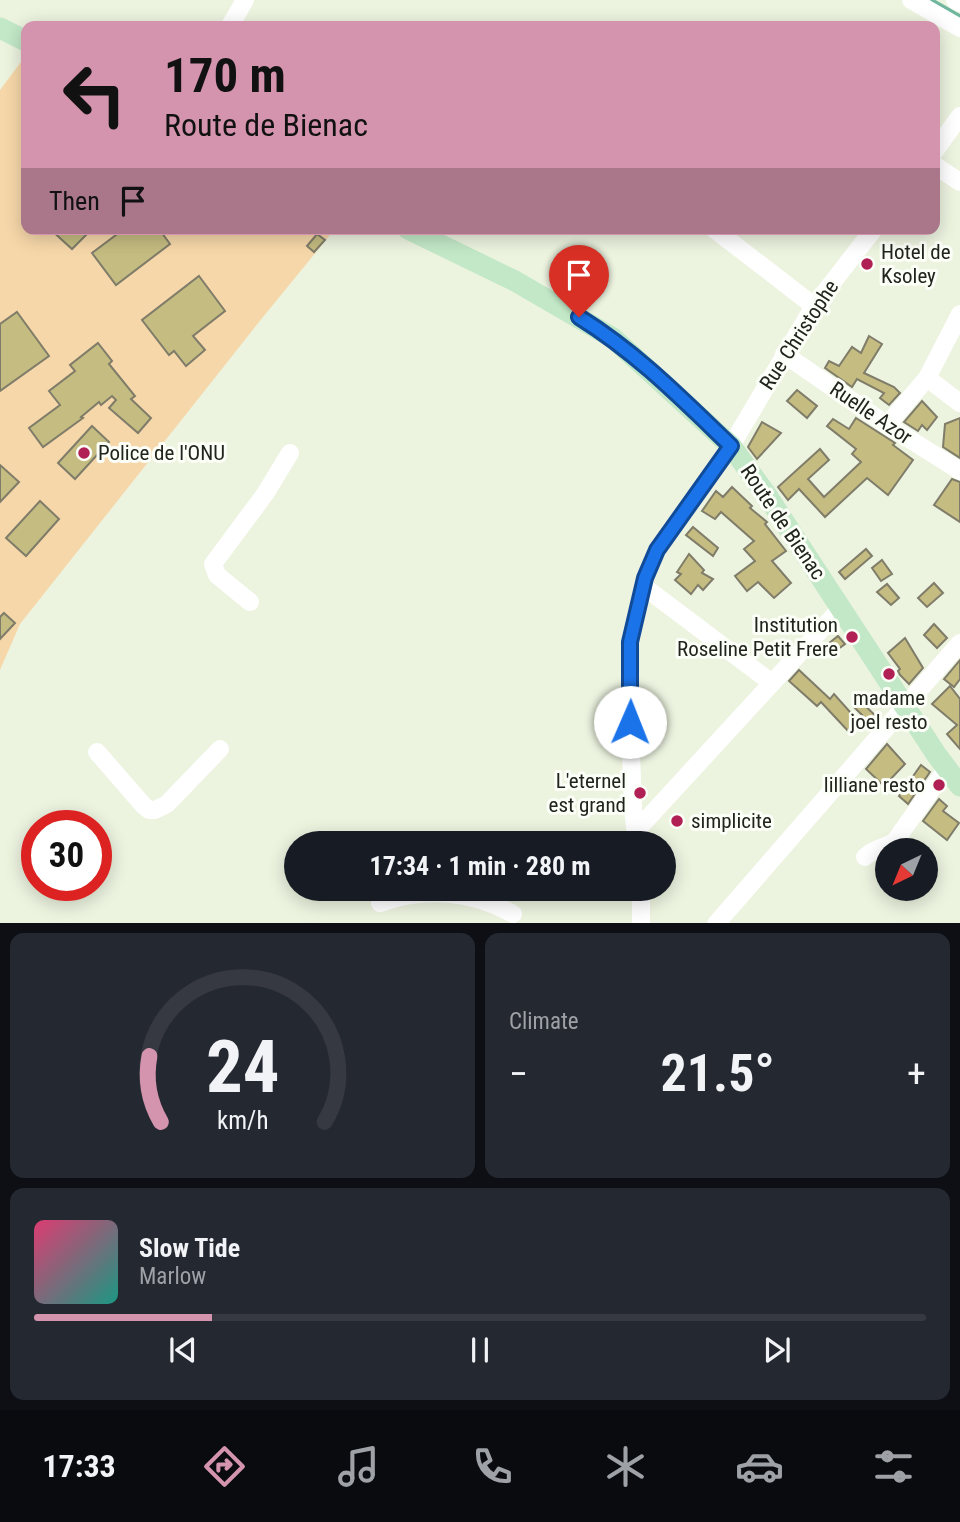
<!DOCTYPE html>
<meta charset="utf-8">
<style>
body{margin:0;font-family:"Roboto Condensed",sans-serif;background:#242831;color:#f1f3f6;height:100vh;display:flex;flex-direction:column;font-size:26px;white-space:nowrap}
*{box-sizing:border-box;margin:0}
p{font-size:23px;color:#9ea1a6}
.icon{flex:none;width:38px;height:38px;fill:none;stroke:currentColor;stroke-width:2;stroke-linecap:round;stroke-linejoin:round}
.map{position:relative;height:923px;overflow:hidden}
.panel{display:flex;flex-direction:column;gap:10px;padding:10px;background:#0d0f14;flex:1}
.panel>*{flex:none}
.hud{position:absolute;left:21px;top:21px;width:919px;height:214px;border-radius:14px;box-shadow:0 4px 18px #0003;background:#d494ad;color:#111;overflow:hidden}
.needle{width:46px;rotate:223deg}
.buttons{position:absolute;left:875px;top:838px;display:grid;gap:14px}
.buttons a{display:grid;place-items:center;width:63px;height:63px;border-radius:50%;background:#171b24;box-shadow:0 4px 18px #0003;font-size:35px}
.speed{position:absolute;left:21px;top:810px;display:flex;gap:14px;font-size:35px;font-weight:700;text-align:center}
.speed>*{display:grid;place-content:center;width:91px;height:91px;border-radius:50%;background:#171b24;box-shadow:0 4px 18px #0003;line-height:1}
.speed .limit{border:10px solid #d22;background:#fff;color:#111}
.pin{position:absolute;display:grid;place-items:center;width:60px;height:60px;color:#fff;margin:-72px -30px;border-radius:50% 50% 50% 0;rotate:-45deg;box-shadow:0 0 7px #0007}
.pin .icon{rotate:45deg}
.me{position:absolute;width:77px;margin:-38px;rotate:1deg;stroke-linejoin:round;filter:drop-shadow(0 0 5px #0008)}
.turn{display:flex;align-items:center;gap:24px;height:147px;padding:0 28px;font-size:32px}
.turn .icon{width:91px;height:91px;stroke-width:2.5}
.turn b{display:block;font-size:49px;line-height:60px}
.then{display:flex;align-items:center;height:66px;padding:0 28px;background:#0003;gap:14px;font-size:26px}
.big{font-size:52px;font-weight:700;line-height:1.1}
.panel .widget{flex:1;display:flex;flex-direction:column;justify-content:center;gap:10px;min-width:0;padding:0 24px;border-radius:14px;background:#242831}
.panel .dial{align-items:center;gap:0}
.dial svg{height:182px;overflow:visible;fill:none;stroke:#363941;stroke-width:7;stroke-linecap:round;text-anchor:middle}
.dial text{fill:#f1f3f6;stroke:none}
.song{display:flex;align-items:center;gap:21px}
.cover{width:84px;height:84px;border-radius:10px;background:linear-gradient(135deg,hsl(340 70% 55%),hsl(170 70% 35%))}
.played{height:7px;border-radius:4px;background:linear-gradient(90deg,#d494ad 20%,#363941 20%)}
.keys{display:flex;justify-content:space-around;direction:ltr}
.heat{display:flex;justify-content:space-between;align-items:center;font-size:38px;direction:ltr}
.panel .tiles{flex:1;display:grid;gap:10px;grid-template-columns:1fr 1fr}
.widget:last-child{grid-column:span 2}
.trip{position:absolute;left:284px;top:831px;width:392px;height:70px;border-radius:35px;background:#171b24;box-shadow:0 4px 18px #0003;font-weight:700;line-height:70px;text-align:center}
.menu{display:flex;height:112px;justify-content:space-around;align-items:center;background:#090b0e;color:#9ea1a6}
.menu .icon{width:49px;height:49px}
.menu .current{color:#d494ad}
.menu b{font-size:32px;color:#f1f3f6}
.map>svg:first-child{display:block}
.green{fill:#f6d7a9}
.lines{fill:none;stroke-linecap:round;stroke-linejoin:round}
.stream{stroke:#71b7a0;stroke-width:3.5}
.building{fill:#c5bc81;stroke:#7f7c69;stroke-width:2}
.minor{stroke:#fff;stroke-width:18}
.major{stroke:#c2e8c7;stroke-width:21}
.route-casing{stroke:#114b97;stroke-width:18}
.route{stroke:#1a73e8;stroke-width:12}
.poi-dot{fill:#b02054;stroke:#fbfff7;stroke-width:2.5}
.labels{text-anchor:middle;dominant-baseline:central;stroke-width:6;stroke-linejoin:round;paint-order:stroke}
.poi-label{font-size:21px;fill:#21241c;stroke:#fbfff7;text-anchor:start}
.street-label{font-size:21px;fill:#21241c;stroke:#fbfff7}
</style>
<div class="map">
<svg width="960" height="924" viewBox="0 0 960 924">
<rect width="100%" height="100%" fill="#ecf3df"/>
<polygon class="green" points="24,58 26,59 26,229 324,229 330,235 263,317 20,624 0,670 0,90"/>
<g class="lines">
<polyline class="stream" points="932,0 960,16"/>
</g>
<g class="building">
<polygon points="50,229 92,229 72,249"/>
<polygon points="124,229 159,229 170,244 116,285 92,253"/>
<polygon points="317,234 325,240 314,252 307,246"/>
<polygon points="199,276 225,311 193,336 205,350 186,366 174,351 169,355 142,320"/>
<polygon points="17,312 49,356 0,391 0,324"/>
<polygon points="869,336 882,344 864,373 894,387 900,393 889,405 880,398 884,393 857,379 852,387 825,368 829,361 839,366 852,347 861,353"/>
<polygon points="98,343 112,361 109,364 135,396 131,399 151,418 138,433 109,408 116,400 112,396 101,405 99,402 81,417 83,418 43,447 29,428 60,405 49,391 75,371 70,365"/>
<polygon points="797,390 817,406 807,418 787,401"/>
<polygon points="922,401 937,417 927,430 922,425 918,431 904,422"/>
<polygon points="856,418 895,443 893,445 913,460 888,495 867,478 825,517 799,489 788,500 778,487 820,449 829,460 808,479 824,497 861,462 852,454 856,449 827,426 833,419 849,429"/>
<polygon points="960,418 960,458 943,447 945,424"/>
<polygon points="762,422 781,433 757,459 748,447"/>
<polygon points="92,426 109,442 75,479 58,463"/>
<polygon points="0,465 19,482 0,502"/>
<polygon points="952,479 960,482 960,522 934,505"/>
<polygon points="732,487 752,506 750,508 767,522 765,524 786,551 772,561 791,583 774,598 758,582 747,591 735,576 755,561 744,549 754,541 721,512 715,519 702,511 716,491 723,497"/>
<polygon points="40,501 59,519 26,556 6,538"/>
<polygon points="693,527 718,548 713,556 686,535"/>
<polygon points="866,549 872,556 845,579 839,572"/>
<polygon points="689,554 704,570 702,573 713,579 703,590 698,585 691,594 675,580 681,574 677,572"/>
<polygon points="882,560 892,574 881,581 872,568"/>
<polygon points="934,583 943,593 927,607 918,598"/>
<polygon points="887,584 899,598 891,605 877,592"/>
<polygon points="4,613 15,623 0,639 0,617"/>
<polygon points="934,624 947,638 937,648 924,635"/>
<polygon points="838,636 845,644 830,655 823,648"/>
<polygon points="905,638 923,668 909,684 900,675 898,671 900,669 888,653"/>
<polygon points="960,660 960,679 954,687 944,679"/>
<polygon points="799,670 830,699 834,694 859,722 849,732 821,702 817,706 789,681"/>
<polygon points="950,686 960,699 960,749 947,734 957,725 932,704"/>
<polygon points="859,700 879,719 873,726 853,706"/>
<polygon points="887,744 905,764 884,786 866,769"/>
<polygon points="921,765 930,772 908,804 899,796"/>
<polygon points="939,799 947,806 943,811 959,823 947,840 923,821"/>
</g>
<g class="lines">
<g class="minor">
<polyline points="911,0 960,28"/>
<polyline points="955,0 960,3"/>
<polyline points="230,26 245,0"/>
<polyline points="934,152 960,116"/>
<polyline points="934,165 960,182"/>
<polyline points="714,229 814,306"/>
<polyline points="784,354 887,425 960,471"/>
<polyline points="927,378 960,403"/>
<polyline points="887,425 927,378 960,314"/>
<polyline points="643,586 772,683"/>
<polyline points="250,602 217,575 213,564 265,494 290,453"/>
<polyline points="97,752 144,806 149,810 155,810 167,804 220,749"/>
<polyline points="636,831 841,608"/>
<polyline points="637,844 633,809 630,722 630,642 645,578 657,550 731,446 814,306 874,229"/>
<path d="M865,857C874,848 885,848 895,841L947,768"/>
<polyline points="641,889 641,924"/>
<path d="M380,903C425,887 472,891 513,914"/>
<polyline points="716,924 960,643"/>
</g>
<g class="major">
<polyline points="0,28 26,41"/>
<polyline points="408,229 515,281 613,338 731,446 768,497 936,754 960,786"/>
</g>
</g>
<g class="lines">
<defs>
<path id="route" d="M579,317C637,353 682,399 731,446L657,550L645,578L630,642V722"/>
</defs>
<use href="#route" class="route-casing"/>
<use href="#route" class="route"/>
</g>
<g class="poi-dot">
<circle cx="867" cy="264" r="7"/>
<circle cx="84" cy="453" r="7"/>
<circle cx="852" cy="637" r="7"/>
<circle cx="889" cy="674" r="7"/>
<circle cx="939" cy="785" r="7"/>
<circle cx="640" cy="793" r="7"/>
<circle cx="677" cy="821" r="7"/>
</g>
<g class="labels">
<g class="poi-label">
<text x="881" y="252">Hotel de<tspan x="881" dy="24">Ksoley</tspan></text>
<text x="98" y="453">Police de l'ONU</text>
<text x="838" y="625" text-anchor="end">Institution<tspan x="838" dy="24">Roseline Petit Frere</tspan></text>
<text x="889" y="698" text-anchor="middle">madame<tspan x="889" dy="24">joel resto</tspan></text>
<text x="626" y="781" text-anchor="end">L'eternel<tspan x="626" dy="24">est grand</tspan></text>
<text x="925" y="785" text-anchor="end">lilliane resto</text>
<text x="691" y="821">simplicite</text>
</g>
<g class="street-label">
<text transform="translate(799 335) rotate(-57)">Rue Christophe</text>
<text transform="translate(871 413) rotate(34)">Ruelle Azor</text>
<text transform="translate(783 522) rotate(56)">Route de Bienac</text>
</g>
</g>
</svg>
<div class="buttons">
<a><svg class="needle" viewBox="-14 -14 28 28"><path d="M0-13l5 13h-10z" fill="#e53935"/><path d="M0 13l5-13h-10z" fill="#9ea1a6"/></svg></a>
</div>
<div class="speed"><div class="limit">30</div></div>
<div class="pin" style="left:579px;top:317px;background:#d93025"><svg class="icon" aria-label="arrive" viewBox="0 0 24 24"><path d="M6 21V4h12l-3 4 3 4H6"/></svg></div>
<svg class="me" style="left:630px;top:722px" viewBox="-20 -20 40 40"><circle r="19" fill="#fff"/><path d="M0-13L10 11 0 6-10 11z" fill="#1a73e8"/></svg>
<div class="trip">17:34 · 1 min · 280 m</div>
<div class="hud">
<div class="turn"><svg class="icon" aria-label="left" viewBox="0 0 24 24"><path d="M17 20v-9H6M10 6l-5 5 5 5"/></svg><div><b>170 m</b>Route de Bienac</div></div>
<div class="then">Then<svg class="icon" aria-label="arrive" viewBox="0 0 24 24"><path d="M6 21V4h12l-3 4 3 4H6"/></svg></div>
</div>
</div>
<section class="panel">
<div class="tiles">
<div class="widget dial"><svg viewBox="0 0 100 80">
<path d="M14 69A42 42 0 1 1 86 69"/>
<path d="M14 69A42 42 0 0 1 9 40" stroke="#d494ad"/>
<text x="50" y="56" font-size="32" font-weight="700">24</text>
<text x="50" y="72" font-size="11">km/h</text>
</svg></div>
<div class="widget"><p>Climate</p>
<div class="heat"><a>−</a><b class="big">21.5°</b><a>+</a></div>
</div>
<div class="widget">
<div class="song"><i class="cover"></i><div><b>Slow Tide</b><p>Marlow</p></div></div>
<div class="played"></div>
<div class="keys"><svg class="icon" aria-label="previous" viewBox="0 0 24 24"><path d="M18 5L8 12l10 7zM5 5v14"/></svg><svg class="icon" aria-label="pause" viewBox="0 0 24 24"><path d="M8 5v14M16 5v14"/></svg><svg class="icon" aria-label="next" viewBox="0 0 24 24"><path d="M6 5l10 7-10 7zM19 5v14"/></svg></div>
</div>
</div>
</section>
<nav class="menu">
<b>17:33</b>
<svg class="icon current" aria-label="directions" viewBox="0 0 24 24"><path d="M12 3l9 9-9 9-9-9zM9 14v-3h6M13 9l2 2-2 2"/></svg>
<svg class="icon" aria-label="music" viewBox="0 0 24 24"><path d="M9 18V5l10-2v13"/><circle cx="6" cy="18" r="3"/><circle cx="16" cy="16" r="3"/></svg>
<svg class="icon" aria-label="phone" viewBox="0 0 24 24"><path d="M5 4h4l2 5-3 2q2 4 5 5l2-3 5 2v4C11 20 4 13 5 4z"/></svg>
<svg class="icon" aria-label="climate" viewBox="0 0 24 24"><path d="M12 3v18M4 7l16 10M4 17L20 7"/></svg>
<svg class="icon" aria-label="car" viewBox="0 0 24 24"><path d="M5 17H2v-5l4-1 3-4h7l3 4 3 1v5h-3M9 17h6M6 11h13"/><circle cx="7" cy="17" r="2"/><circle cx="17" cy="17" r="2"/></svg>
<svg class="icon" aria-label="filters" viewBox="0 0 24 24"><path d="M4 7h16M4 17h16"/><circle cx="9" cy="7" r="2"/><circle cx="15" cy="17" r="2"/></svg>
</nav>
